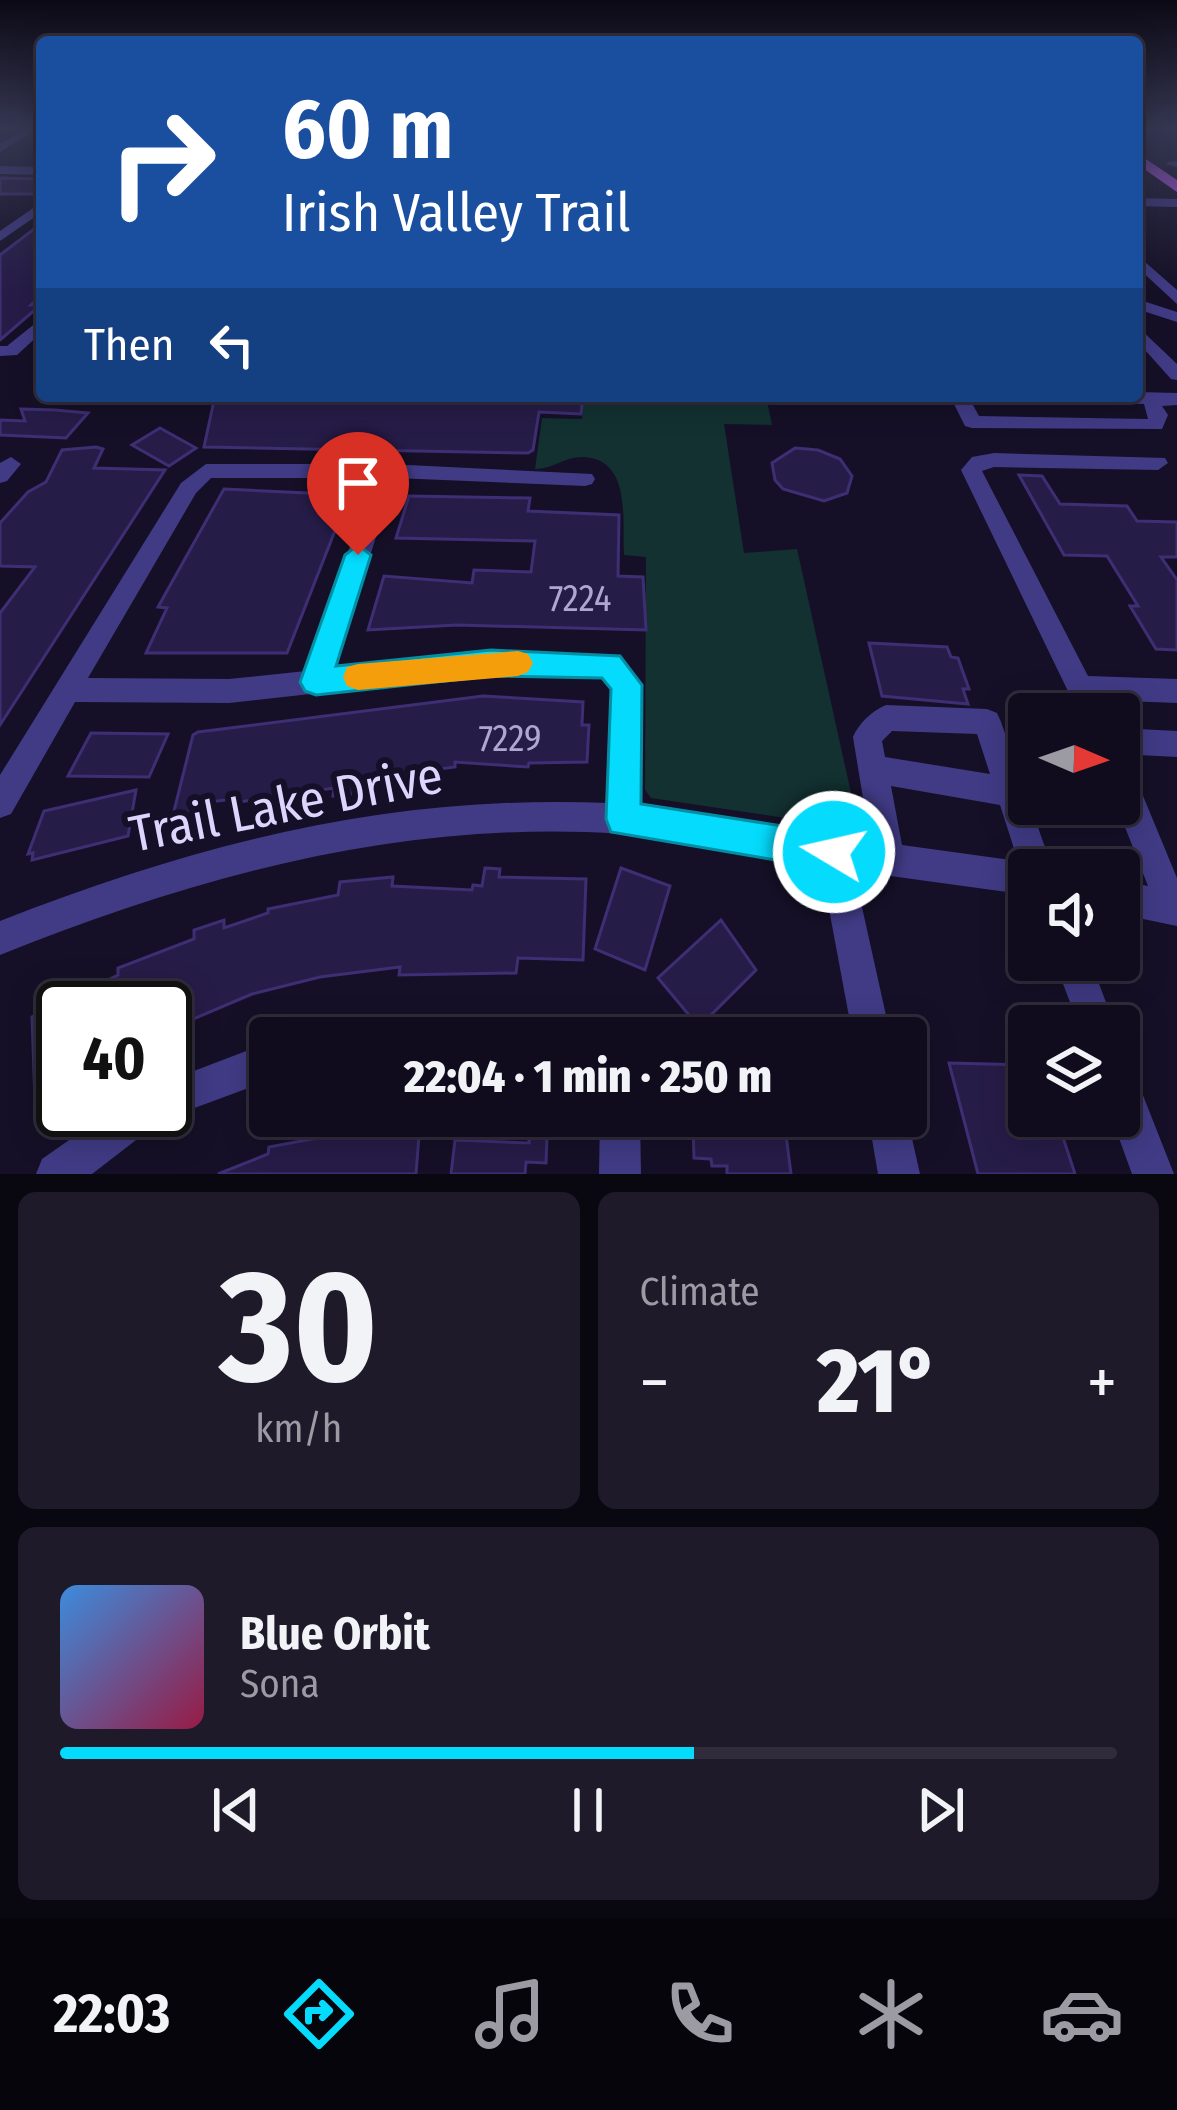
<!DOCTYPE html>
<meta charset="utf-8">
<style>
body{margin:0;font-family:"Fira Sans Condensed",sans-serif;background:#1e1a2a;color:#f1f3f6;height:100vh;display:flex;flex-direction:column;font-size:45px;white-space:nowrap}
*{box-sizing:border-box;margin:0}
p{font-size:39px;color:#9c9ba4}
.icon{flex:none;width:66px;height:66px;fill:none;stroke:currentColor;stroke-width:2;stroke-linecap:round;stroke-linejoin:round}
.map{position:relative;height:1174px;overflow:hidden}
.panel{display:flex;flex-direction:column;gap:18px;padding:18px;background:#090710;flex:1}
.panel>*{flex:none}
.guide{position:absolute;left:36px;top:36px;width:1107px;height:366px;border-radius:12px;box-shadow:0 6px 30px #0003,0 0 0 3px #302c3b;background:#1a4fa0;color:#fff;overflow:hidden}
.needle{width:78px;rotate:92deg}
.fabs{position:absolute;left:1008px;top:693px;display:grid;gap:24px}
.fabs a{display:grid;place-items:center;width:132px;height:132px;border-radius:12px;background:#100c1d;box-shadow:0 6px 30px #0003,0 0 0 3px #302c3b;font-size:60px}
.speed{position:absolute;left:36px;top:981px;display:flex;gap:24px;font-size:60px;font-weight:700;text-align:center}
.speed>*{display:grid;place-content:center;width:156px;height:156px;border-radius:50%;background:#100c1d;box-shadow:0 6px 30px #0003,0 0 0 3px #302c3b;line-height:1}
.speed .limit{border:6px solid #111;border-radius:18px;background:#fff;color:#111}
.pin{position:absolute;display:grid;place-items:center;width:102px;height:102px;color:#fff;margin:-123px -51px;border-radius:50% 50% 50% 0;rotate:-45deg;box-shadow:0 0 12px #0007}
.pin .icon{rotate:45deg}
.me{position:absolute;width:132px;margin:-66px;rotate:279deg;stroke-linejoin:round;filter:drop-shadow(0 0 9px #0008)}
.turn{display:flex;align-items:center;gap:42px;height:252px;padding:0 48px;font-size:54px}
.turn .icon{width:156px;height:156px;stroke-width:2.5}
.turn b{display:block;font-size:84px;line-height:102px}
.then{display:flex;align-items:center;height:114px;padding:0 48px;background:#0003;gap:24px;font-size:45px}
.big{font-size:90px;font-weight:800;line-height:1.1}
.panel .widget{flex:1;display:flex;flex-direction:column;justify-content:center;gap:18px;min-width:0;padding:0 42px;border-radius:18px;background:#1e1a2a}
.panel .dial{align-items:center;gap:0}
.dial b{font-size:156px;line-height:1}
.song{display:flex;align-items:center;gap:36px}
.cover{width:144px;height:144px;border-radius:18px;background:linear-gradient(135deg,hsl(210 70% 55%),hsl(340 70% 35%))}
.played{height:12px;border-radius:6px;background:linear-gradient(90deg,#04dbfd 60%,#302c3b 60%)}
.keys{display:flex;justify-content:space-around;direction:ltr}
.heat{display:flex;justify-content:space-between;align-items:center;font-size:66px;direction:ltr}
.panel .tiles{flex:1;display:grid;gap:18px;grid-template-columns:1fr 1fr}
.widget:last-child{grid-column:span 2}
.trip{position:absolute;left:249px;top:1017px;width:678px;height:120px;border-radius:12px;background:#100c1d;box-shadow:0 6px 30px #0003,0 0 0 3px #302c3b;font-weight:800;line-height:120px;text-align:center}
.dock{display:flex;height:192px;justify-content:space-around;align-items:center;background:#06050c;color:#9c9ba4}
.dock .icon{width:84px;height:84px}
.dock .active{color:#04dbfd}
.dock b{font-size:54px;color:#f1f3f6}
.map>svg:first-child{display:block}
.green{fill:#133131}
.building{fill:#261c48;stroke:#3e2e74;stroke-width:3}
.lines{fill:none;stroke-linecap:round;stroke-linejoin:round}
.minor{fill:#413b86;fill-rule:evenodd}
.major{fill:#c75efe;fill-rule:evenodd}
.route{fill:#04dbfd;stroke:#038ea4;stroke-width:3}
.slow{fill:#f59e0b}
.labels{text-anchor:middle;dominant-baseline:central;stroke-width:12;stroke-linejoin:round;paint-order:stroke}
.number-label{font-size:36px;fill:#aea8d1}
.near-street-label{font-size:51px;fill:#dcd6ff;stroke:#151027}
</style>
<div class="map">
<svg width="1177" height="1174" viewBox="0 0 1177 1174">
<rect width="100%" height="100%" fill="#151027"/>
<path class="green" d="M584,396H766L772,425L724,424L744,553L797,549L859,829L651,798L645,790L646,557L624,555C622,519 632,456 580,457C563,458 552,469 535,469L542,418L582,419Z"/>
<g class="building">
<polygon points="0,178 42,179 42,194 0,194"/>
<polygon points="42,223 42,295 31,305 38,305 36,309 0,340 0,255"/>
<polygon points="215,396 583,396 581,414 539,412 533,450 528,453 204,447"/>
<polygon points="21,409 55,410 88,413 66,438 0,435 0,420 25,421"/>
<polygon points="160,428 196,448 169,466 132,445"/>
<polygon points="96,447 103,449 94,468 165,470 0,725 0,613 35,567 0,566 0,523 28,492 46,482 62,450"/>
<polygon points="795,448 818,450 840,459 852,476 847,493 824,501 783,489 775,480 772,463"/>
<polygon points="1019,475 1042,476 1060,504 1127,506 1137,521 1177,522 1177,557 1161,557 1177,580 1177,650 1156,649 1130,606 1138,606 1107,556 1064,555"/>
<polygon points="224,489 349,495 287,653 146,653 167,608 158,607"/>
<polygon points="409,496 530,498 528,511 619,515 618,576 643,577 646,630 457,625 368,630 384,576 472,583 474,570 531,572 535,541 396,538"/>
<polygon points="869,643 947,647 951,657 958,658 969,689 963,689 968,704 882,696"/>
<polygon points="483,696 583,702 582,725 589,725 587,762 529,763 528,767 455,762 455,767 416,772 416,780 390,784 390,777 353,782 352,794 333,796 334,788 239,802 240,798 202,803 200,811 173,815 193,735 198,732"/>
<polygon points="91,733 168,734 149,777 68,776"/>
<polygon points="136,790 128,836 32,860 33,853 28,854 44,811"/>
<polygon points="485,868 500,869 499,877 586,879 583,960 518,958 516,973 399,975 400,967 320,977 252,994 165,1031 165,1008 63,1008 63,1087 35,1101 32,1017 118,975 118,968 194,939 194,930 224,920 224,928 268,913 268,909 338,895 340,882 393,877 392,886 472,890 473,885 482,886"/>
<polygon points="621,868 670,886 645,970 595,949"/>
<polygon points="721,920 756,970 699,1027 658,978"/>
<polygon points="949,1063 1029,1065 1029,1116 1056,1116 1075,1174 978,1174"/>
<polygon points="420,1123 416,1174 218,1174 268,1154 269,1147 355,1131 356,1126"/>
<polygon points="693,1126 711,1127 711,1134 786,1135 791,1174 727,1174 727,1166 712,1166 711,1159 694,1158"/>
<polygon points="529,1137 547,1137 546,1163 526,1162 525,1174 451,1174 455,1140 529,1143"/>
</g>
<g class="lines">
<g class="minor">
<polygon points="27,128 39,128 0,152 0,144"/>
<polygon points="1177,161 1177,167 1166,164 1168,162"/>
<polygon points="0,166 42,167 42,175 0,174"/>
<polygon points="1137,198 1177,199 1177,207 1137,206"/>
<polygon points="42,202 42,212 0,241 0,231"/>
<polygon points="1137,255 1177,290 1177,304 1137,267"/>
<polygon points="1137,299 1177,312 1177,322 1137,309"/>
<polygon points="42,318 42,332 17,355 0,356 0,346 7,346"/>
<polygon points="1137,326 1177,364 1177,380 1171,379 1137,341"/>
<polygon points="1137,392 1177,393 1177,405 1162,406 1168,415 1162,429 972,428 965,426 950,396 968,396 979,416 1148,419 1144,404 1094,402 1085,396 1137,396"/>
<polygon points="994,453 1165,458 1168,463 1158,470 994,467 982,471 1088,676 1177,679 1177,703 1100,700 1107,714 1079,714 961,470 972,457"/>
<polygon points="11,457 21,464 7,481 0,483 0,463"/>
<path d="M206,464H387L592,474L595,479L592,484L585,486L395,478L334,668L491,652L609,654L618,657L639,685V805L870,841L853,737C859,723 872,711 886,705L987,709L997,713L1001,722L1053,870H1029V895L854,871L891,1038H853L821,866C755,856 689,839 622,834C405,819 199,875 0,955V921C201,842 392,794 609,803L612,688L602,676L491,674L229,703L75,702L11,814L0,818V775L181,483ZM211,478H374L306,671L229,679L88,678L196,493ZM892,731L977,734L990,774L885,757L882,741ZM891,786L1000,805L1018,861L902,845Z"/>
<polygon points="1119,728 1177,731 1177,757 1119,754"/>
<polygon points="1119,758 1129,762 1177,878 1177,926 1119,914 1119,880 1148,886 1116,804"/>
<polygon points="1054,960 1090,960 1115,1026 1079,1026"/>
<polygon points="270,1042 270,1080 162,1120 92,1174 36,1174 42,1159 112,1110 165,1110 165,1082"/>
<polygon points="1119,1065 1133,1070 1174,1174 1132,1174 1111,1116 1119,1116"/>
<polygon points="906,1112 920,1174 878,1174 868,1116 906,1116"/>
<polygon points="600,1116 640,1116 641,1174 599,1174"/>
</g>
<polygon class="major" points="1137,153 1177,180 1177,192 1137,164"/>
</g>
<linearGradient id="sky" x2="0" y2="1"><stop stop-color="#0c0915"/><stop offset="0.44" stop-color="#353752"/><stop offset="1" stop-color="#353752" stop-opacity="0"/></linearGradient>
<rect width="1177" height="292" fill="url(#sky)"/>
<polygon class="route" points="358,545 371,555 336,666 491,650 620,656 642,685 641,804 834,834 847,839 852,852 847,865 834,870 611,832 606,819 611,689 602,678 491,676 316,695 305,691 300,682 345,555"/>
<polygon class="slow" points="518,651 528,654 533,663 528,672 518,676 358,690 347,686 343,677 347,667 358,664"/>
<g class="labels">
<g class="number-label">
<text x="580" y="599">7224</text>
<text x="510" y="739">7229</text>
</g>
<g class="near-street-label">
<text transform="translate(286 805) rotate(-11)">Trail Lake Drive</text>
</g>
</g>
</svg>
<div class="fabs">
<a><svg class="needle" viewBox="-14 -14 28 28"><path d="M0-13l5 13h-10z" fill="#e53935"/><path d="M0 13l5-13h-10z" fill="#9c9ba4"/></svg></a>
<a><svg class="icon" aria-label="sound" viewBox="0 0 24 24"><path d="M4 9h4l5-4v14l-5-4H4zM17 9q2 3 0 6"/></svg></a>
<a><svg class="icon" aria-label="layers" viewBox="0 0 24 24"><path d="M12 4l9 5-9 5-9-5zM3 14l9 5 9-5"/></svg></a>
</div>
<div class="speed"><div class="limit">40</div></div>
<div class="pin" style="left:358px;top:555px;background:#d93025"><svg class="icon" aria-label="arrive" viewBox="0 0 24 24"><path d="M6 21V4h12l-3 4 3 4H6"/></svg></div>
<svg class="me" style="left:834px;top:852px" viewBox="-20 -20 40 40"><circle r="17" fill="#04dbfd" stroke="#fff" stroke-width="3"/><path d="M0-11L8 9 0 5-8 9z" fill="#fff"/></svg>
<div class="trip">22:04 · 1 min · 250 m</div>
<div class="guide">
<div class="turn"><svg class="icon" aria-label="right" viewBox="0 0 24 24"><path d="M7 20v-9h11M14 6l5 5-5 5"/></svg><div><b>60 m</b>Irish Valley Trail</div></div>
<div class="then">Then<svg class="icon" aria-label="left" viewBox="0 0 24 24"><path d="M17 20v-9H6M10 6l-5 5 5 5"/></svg></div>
</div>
</div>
<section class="panel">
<div class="tiles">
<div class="widget dial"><b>30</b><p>km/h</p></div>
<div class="widget"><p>Climate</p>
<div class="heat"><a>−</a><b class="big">21°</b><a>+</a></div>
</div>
<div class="widget">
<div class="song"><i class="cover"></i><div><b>Blue Orbit</b><p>Sona</p></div></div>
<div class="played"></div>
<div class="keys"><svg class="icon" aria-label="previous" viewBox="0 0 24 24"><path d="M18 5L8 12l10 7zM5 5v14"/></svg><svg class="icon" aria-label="pause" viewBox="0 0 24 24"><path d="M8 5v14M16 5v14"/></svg><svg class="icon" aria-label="next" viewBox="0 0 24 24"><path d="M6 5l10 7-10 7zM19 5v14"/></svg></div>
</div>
</div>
</section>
<nav class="dock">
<b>22:03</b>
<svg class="icon active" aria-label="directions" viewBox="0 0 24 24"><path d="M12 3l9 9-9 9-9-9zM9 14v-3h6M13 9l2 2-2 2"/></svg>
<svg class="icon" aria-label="music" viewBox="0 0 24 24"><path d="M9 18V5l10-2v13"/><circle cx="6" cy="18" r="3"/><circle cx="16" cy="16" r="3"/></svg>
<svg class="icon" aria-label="phone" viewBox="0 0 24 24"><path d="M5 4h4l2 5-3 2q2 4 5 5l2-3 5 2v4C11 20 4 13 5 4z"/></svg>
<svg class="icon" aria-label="climate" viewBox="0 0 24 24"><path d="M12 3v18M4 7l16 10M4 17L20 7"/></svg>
<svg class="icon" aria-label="car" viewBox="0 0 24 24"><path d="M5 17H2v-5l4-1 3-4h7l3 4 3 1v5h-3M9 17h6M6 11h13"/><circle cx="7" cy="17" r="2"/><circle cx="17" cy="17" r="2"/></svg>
</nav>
